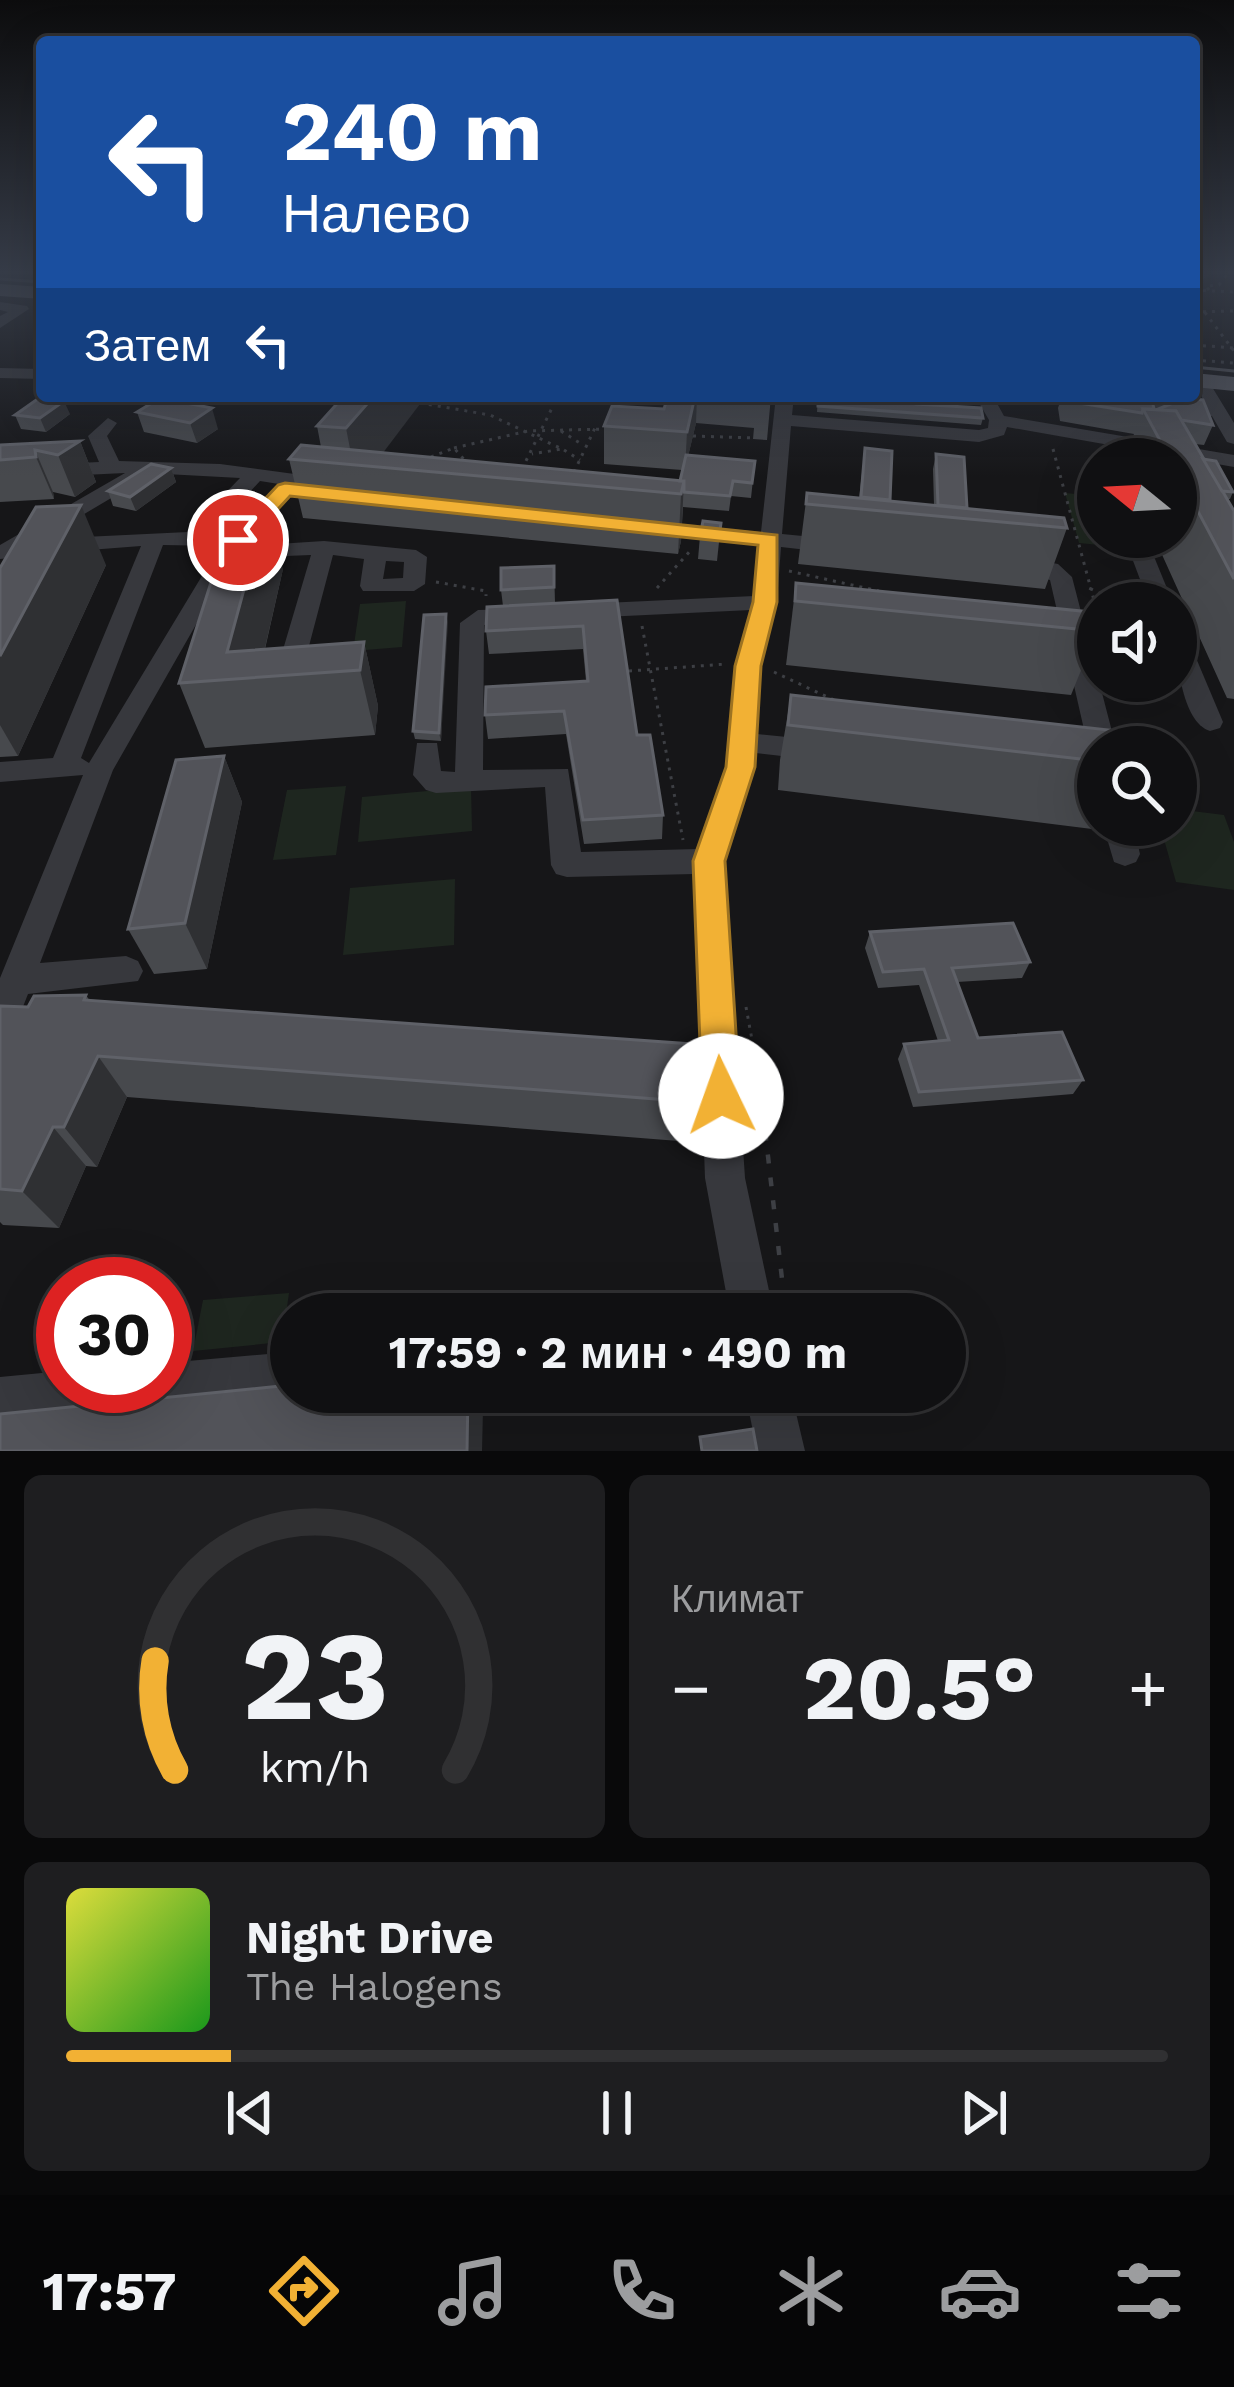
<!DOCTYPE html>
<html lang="ru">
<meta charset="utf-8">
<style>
body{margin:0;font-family:"Work Sans",sans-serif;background:#1e1e20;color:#f1f3f6;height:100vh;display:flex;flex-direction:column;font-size:45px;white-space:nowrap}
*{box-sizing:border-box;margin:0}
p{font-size:39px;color:#9c9d9f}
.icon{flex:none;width:66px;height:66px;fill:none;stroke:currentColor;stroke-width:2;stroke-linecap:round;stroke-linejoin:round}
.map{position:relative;height:1451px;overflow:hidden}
.side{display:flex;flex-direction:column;gap:24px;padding:24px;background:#09090a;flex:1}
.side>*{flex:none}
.hud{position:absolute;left:36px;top:36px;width:1164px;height:366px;border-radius:12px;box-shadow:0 12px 48px #0002,0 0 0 3px #303032;background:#1a4fa0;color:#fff;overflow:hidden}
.needle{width:78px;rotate:288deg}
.buttons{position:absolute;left:1077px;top:438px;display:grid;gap:24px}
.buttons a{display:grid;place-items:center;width:120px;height:120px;border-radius:50%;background:#101012;box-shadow:0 12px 48px #0002,0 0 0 3px #303032;font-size:60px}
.speed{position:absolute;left:36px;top:1257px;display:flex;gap:24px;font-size:60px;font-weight:700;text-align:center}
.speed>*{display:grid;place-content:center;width:156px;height:156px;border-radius:50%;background:#101012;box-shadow:0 12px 48px #0002,0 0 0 3px #303032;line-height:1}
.speed .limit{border:18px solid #d22;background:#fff;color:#111}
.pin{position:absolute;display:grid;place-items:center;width:102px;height:102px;color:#fff;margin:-51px;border:6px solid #fff;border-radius:50%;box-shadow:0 3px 12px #0007}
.me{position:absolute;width:132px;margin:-66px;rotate:357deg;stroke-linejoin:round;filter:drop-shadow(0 0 9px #0008)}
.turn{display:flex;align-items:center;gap:42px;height:252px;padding:0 48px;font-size:54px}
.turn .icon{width:156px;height:156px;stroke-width:2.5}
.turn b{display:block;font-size:84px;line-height:102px}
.then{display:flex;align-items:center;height:114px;padding:0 48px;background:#0003;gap:24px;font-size:45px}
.big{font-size:90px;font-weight:700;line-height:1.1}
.side .tile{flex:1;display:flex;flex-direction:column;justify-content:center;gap:18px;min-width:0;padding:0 42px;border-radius:18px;background:#1e1e20}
.side .dial{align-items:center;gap:0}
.dial svg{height:312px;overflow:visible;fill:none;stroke:#303032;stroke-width:7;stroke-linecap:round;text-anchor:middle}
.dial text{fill:#f1f3f6;stroke:none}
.song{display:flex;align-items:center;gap:36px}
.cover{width:144px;height:144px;border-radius:18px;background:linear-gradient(135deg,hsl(60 70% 55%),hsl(120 70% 35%))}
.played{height:12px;border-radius:6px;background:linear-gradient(90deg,#f2b134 15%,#303032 15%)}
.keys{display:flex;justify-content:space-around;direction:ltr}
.heat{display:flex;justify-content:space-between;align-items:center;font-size:66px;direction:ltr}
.side .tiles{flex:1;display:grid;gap:24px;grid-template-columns:1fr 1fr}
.tile:last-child{grid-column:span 2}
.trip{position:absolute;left:270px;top:1293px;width:696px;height:120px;border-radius:60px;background:#101012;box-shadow:0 12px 48px #0002,0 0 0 3px #303032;font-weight:700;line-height:120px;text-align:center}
.dock{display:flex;height:192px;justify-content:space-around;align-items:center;background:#060607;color:#9c9d9f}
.dock .icon{width:84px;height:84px}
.dock .on{color:#f2b134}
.dock b{font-size:54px;color:#f1f3f6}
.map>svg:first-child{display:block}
.green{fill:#1e261f}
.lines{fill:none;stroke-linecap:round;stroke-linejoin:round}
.path-far1{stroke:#3d3f44;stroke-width:3;stroke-dasharray:3 6;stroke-linecap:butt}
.path{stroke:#3d3f44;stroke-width:4.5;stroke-dasharray:9 14;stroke-linecap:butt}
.minor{fill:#37383d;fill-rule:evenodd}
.major{fill:#53555c;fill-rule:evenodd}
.tram{stroke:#4a4c52;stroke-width:3}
.wall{fill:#47494d}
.shaded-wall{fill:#2f3033}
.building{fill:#525359;stroke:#5f6168;stroke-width:3}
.route{fill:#f2b134;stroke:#9d7322;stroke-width:3}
</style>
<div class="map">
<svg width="1234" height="1451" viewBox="0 0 1234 1451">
<rect width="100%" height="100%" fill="#161618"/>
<g class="green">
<polygon points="1065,493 1098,496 1098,537 1126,537 1130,548 1079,543"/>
<polygon points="406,601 402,647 353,651 360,604"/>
<polygon points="346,786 336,855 273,860 287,790"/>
<polygon points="471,787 472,831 358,842 362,797"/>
<polygon points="1176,809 1224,815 1234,842 1234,890 1176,882 1160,825 1176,825"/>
<polygon points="455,879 454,945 343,955 350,888"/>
<polygon points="289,1293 282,1342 193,1351 203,1300"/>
</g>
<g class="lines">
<g class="path-far1">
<polyline points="1194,290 1234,292"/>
<polyline points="1209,290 1206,286 1219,285 1227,274"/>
<polyline points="1194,298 1234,351"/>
<polyline points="1194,312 1234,311"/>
<polyline points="1194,345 1234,348"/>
<polyline points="1194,360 1234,363"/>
<polyline points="420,403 490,415 562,449 532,454"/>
<polyline points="561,431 583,445"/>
<polyline points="693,436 755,438"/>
<polyline points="454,448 528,431 605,429"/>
<polyline points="1053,449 1091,589 1085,586"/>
<polyline points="564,450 580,460"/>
<polyline points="431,457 454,448 467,463"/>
<polyline points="522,469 552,408"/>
<polyline points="574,472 595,428"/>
<polyline points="789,571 879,591"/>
<polyline points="436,582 486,591 486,596"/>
<polyline points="657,588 690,551"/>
<polyline points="1098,616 1091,589 1120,603"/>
<polyline points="642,626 683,840"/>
<polyline points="629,671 727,664"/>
<polyline points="774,672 836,701"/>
<polyline points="746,1007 761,1089"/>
</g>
<polyline class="path" points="760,1086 786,1314"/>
<g class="minor">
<polygon points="0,302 27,306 29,309 0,328 0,316 8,312 0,310"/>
<polygon points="0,368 42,369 42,379 0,378"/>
<polygon points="1200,376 1206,377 1234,423 1234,444 1227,442 1212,416 1033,401 1024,396 1097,396 1205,405 1194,377"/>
<path d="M113,396H155C146,404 122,404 113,396Z"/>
<polygon points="776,396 794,396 792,415 979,430 988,428 989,420 975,396 993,396 1004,416 1234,455 1234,467 1007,427 1004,435 979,442 791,426 782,534 834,539 845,546 834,553 781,547 777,602 761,666 757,734 817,740 831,750 817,760 756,753 724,861 745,1178 774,1314 730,1314 705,1178 694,874 567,877 556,874 551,865 545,787 436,793 426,790 413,775 417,743 437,743 441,771 455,772 460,623 478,610 529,609 533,614 529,619 484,625 483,770 568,769 581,852 698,849 727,767 735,666 751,610 583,618 571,611 583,604 754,596 760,545 646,533 635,527 646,521 761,532"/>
<path d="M108,418L117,423L107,436L119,461L220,464L302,475L305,479L301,485L333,488L343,494L333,500L291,496L244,546L324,541L416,550L427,557L425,584L414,591H363L360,586L364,559L333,555L300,680L287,688L274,680L311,555L234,558L113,770L40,963L126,956L138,961L143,971L138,981L28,994L13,1032L0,1037V978L83,775L0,782V762L53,758L141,546L63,552L52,545L63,538L188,532L240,478L147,473L145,478L10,558L0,559V545L125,473L0,479V467L99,462L88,436ZM260,481L279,484L232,533H212ZM163,545L220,546L89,763L81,758ZM386,561L404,562L403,578L383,579Z"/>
<polygon points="1103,453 1111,455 1114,459 1098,459 1096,463 1093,459"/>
<polygon points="1124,537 1146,537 1173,603 1149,603"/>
<polygon points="1016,556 1058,564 1072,577 1116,747 1098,747 1098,755 1088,747 1050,580 1008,568 1008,558"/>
<path d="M1176,631L1188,639L1223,722L1220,728L1210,731C1181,722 1176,657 1176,631Z"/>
<polygon points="1103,825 1133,825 1140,854 1136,862 1125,866 1114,862"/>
<polygon points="291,1352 291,1392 305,1392 291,1398 0,1423 0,1377 63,1371 63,1386 165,1386 165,1363"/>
<polygon points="745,1392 791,1392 805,1451 757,1451"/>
</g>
<g class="major">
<polygon points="0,284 42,287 42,299 0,296"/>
<polygon points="1194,373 1234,377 1234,391 1194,387"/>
</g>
<g class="tram">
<polyline points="0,279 42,282"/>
<polyline points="1194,367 1234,371"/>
</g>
</g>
<g class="wall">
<polygon points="230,396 266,396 255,403 230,398"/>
<polygon points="344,396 383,452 680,481 682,470 604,464 604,426 664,409 668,396 771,396 767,440 753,439 754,428 696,423 688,456 755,461 751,498 731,496 729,511 683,507 681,541 678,554 303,518 289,459 321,447 317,426"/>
<polygon points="884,396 916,404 983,418 981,425 817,412 818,397 884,401"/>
<polygon points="1062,396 1151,396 1154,409 1213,425 1204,445 1195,444 1204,459 1233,492 1230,499 1227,499 1234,511 1234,699 1227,698 1154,537 1176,537 1176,459 1124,459 1134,434 1060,421 1058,408"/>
<polygon points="137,412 218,429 197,443 144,432"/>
<polygon points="70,414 46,432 21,429 15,415"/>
<polygon points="80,441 96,482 75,497 53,492 54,499 0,502 0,445"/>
<polygon points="865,448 890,501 934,505 933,469 936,454 967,509 1067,528 1045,589 798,564 807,493 859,498"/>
<polygon points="171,468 176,482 136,511 113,506 108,491"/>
<polygon points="721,523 717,561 698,559 700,536"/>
<polygon points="106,565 18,756 0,757 0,568"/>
<polygon points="554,566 555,603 503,606 501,590"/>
<polygon points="283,569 265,649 364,642 378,706 375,735 205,748 179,683"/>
<polygon points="796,583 1097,631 1071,695 786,665"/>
<polygon points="617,600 637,735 663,815 662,839 584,844 566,734 488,739 485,715 586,681 583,649 489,654 486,631"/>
<polygon points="446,614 441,741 415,739 413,731"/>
<polygon points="1134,681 1166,681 1160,692 1137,690"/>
<polygon points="791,695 1098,747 1098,825 1102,825 1100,830 778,790 780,760"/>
<polygon points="224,756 242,802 207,969 154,974 128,929"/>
<polygon points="870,932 1030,962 1022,978 957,982 978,1038 1083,1080 1073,1094 913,1107 898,1059 904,1044 938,1041 919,985 878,988 865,948"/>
<polygon points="86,995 90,1001 695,1102 691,1142 127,1097 97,1167 86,1166 59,1228 3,1225 0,1222 0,1006 28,1007"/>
</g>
<g class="shaded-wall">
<polygon points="1198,274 1211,274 1194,285"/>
<polygon points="374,396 426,396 373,466 353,464 346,428"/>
<polygon points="695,396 697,396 696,423 685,470 687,432"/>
<polygon points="64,401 70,414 46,432 40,418"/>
<polygon points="212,408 218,429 197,443 190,423"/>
<polygon points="80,441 96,482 75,497 58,455"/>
<polygon points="35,450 53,492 54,499 36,457"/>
<polygon points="171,468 176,482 136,511 130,497"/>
<polygon points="684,481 681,541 678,554 681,494"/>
<polygon points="81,505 106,565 18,756 0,725 0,656"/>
<polygon points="266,508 283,569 258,678 227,652"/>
<polygon points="446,614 448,622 441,741 439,733"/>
<polygon points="364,642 378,706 375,735 360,670"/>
<polygon points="224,756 242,802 207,969 185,923"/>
<polygon points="98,1056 127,1097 97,1167 64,1127"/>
<polygon points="53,1127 86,1166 59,1228 22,1191"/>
<polygon points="468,1392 477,1392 483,1409 482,1451 467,1451"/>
</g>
<g class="building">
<polygon points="344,396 374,396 346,428 317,426"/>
<polygon points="668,396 695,396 687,432 604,426 612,406 664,409"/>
<polygon points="757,396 771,396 771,402 757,401"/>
<polygon points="885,396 915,396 916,404 981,408 983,418 818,406 818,397 886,401"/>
<polygon points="1065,396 1151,396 1154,409 1143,409 1142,413 1066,401"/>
<polygon points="39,398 64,401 40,418 15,415"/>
<polygon points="160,398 212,408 190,423 137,412"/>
<polygon points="1185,398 1203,400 1213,425 1181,420 1176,411 1156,410"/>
<polygon points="1143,409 1176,411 1234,511 1234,579 1176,470 1176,459 1170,459"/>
<polygon points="80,441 58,455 35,450 36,457 0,460 0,445"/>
<polygon points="301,445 684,481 681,494 289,459"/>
<polygon points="865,448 892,451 890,500 861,497"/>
<polygon points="936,454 964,457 967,508 938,505"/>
<polygon points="686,455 755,461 752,483 733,481 730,496 684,492 684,481 680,481"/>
<polygon points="1203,459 1216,461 1233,492 1222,491"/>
<polygon points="151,464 171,468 130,497 108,491"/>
<polygon points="807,493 1064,518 1067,528 806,504"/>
<polygon points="81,505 0,656 0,568 36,507"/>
<polygon points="266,508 227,652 364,642 360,670 179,683 234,510"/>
<polygon points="703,521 721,523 719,538 700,536"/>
<polygon points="554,566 554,587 501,590 501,568"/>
<polygon points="796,583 1091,612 1097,631 795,601"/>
<polygon points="617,600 637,735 650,735 663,815 583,820 564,711 485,715 486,687 588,681 583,626 486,631 487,607"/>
<polygon points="446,614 439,733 413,731 424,615"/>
<polygon points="791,695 1127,732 1129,747 1098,747 1098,761 788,725"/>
<polygon points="224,756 185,923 128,929 176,760"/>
<polygon points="1013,923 1030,962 952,968 978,1038 1062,1032 1083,1080 919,1092 904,1044 949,1040 924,969 883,972 870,932"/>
<polygon points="86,995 84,1000 692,1044 695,1102 98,1056 64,1127 53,1127 22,1191 0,1189 0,1006 28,1007 34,996"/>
<polygon points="291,1385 291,1392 468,1392 467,1451 0,1451 0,1414"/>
<polygon points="753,1429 757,1451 702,1451 700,1437"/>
</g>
<linearGradient id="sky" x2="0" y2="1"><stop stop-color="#0c0c0d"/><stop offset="0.57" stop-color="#363c48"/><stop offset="1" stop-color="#363c48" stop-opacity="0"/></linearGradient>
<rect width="1234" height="477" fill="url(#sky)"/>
<polygon class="route" points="285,483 777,535 777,602 761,666 755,767 725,861 740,1096 734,1108 721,1114 707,1108 702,1096 693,861 726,767 735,666 753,602 758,545 290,496 245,545 230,545 230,536 278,485"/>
</svg>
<div class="buttons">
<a><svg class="needle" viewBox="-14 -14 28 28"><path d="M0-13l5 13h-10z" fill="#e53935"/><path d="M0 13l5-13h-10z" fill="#9c9d9f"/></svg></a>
<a><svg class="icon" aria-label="sound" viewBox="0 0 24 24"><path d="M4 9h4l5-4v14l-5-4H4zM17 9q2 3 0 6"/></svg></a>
<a><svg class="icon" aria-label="search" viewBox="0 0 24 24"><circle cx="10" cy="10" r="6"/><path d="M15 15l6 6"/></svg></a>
</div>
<div class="speed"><div class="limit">30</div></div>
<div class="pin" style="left:238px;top:540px;background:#d93025"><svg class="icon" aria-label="arrive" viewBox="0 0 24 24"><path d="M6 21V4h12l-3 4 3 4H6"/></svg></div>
<svg class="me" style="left:721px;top:1096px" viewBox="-20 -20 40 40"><circle r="19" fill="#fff"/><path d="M0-13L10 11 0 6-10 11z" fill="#f2b134"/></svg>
<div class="trip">17:59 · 2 мин · 490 m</div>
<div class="hud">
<div class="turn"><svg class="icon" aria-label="left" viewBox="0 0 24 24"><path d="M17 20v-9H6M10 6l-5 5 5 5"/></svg><div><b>240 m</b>Налево</div></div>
<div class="then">Затем<svg class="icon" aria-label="left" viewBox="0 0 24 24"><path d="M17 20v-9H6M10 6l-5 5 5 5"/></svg></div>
</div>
</div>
<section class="side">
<div class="tiles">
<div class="tile dial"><svg viewBox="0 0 100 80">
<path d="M14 69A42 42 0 1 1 86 69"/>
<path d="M14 69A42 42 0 0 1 9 41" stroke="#f2b134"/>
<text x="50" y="56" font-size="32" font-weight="700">23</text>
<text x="50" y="72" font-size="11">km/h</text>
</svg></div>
<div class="tile"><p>Климат</p>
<div class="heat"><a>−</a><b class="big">20.5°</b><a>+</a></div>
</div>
<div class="tile">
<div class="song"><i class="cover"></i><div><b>Night Drive</b><p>The Halogens</p></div></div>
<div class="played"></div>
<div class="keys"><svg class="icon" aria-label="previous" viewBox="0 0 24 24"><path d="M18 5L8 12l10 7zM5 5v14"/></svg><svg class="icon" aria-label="pause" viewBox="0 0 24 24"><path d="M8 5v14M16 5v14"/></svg><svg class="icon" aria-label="next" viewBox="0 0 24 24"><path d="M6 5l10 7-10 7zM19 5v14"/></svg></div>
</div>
</div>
</section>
<nav class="dock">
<b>17:57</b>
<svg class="icon on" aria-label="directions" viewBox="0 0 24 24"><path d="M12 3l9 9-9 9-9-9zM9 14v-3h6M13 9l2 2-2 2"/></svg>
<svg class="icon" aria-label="music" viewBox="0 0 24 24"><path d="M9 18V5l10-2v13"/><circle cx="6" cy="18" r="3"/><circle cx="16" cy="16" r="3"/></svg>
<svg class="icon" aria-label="phone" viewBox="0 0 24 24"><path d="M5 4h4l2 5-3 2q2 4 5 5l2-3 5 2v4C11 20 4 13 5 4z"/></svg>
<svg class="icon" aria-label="climate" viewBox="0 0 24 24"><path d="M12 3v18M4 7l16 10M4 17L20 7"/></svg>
<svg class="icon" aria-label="car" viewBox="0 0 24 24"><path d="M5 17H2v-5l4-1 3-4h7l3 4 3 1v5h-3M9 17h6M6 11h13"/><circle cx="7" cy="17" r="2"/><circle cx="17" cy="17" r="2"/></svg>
<svg class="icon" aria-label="filters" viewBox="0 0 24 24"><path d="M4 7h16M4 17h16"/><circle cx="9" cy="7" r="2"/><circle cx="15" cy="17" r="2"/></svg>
</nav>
